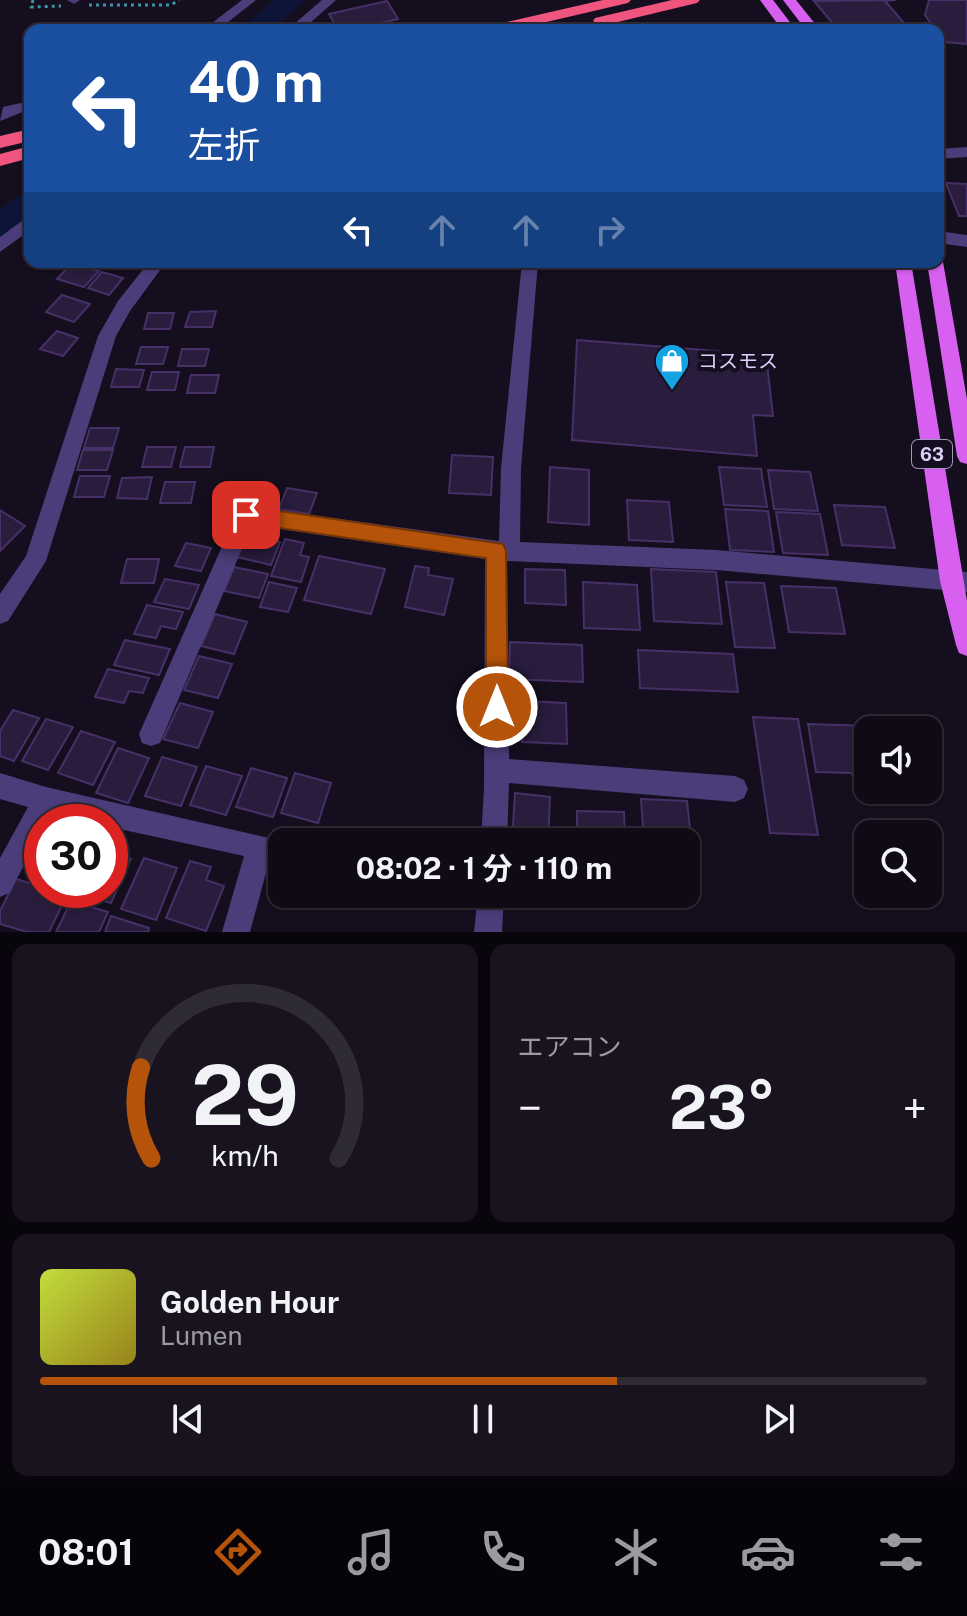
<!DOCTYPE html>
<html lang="ja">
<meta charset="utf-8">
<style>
body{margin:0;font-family:"Public Sans","Noto Sans JP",sans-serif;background:#18131f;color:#f1f3f6;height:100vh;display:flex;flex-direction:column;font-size:30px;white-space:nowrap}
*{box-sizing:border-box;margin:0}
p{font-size:26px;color:#9b9aa1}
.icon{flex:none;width:44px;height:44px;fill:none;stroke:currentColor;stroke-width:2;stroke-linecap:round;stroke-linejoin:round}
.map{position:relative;height:932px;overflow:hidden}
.panel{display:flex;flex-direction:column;gap:12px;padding:12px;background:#08060c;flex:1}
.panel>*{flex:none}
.guide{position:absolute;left:24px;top:24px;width:920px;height:244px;border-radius:16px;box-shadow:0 2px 6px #0004,0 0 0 2px #2f2b35;background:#1a4fa0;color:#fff;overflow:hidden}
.fabs{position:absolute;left:854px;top:716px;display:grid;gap:16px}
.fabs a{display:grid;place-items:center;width:88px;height:88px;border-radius:16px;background:#0f0a16;box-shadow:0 2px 6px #0004,0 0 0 2px #2f2b35;font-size:40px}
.speed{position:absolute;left:24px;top:804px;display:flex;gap:16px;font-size:40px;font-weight:700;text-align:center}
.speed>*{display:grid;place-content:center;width:104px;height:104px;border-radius:50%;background:#0f0a16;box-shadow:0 2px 6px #0004,0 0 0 2px #2f2b35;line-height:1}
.speed .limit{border:12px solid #d22;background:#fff;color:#111}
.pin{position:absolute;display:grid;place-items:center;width:68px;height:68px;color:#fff;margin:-34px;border-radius:16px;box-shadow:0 4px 12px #0006}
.me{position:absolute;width:88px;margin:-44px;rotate:0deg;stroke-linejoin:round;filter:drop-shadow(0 0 6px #0008)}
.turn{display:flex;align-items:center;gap:28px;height:168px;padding:0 32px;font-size:36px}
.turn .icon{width:104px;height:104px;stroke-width:2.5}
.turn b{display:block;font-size:56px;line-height:68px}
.lanes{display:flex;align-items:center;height:76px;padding:0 32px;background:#0003;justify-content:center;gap:40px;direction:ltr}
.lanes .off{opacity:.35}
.big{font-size:60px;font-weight:700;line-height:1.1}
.panel .widget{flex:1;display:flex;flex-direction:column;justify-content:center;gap:12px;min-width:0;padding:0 28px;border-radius:16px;background:#18131f}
.panel .dial{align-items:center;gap:0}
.dial svg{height:208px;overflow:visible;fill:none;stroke:#2f2b35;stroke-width:7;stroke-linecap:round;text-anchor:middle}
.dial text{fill:#f1f3f6;stroke:none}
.song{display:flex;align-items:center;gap:24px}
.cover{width:96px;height:96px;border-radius:12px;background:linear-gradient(135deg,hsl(70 70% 55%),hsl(50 70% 35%))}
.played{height:8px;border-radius:4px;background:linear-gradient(90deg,#b45309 65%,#2f2b35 65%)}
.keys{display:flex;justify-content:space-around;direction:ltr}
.heat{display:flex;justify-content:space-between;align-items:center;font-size:44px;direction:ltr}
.panel .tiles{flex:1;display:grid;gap:12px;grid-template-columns:1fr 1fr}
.widget:last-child{grid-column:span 2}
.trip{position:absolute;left:268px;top:828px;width:432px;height:80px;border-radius:16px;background:#0f0a16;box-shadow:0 2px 6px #0004,0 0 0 2px #2f2b35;font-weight:700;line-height:80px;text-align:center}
.tabs{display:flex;height:128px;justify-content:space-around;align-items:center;background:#060409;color:#9b9aa1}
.tabs .icon{width:56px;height:56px}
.tabs .on{color:#b45309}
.tabs b{font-size:36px;color:#f1f3f6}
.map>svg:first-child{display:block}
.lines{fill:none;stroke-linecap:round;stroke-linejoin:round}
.river{fill:#0d1438;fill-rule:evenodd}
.building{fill:#291c3d;stroke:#463067;stroke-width:2}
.path{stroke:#3896a6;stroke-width:3;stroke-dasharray:3 4;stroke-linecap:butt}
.minor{fill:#4b3d79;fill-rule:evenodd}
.major{fill:#d860f1;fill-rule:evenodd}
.highway{fill:#f0557f;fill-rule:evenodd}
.route{fill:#b45309;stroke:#753606;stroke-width:2}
.labels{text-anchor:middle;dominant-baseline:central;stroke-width:8;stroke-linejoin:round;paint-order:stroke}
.shield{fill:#140e1e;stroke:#a195b9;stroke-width:2}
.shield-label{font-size:18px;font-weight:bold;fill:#ddcffb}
.poi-label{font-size:20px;fill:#ddcffb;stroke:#140e1e;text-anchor:start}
</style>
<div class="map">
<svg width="967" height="932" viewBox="0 0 967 932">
<rect width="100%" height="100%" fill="#140e1e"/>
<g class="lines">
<g class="river">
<polygon points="274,0 306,0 272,30 240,30"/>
<polygon points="30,192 30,222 13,236 0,239 0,209 18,196"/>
</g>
</g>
<g class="building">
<polygon points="896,0 885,1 905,24 881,27 883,30 838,30 814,1"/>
<polygon points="929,0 967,0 967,44 944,42 925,15"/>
<polygon points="387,1 398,19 349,30 333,29 337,28 329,14"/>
<polygon points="946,183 967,184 967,216 959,216"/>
<polygon points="72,263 99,271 84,287 57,279"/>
<polygon points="102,272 123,278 109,295 88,288"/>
<polygon points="62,295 90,304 74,322 46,312"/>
<polygon points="216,311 212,327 185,327 190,312"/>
<polygon points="148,313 174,313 170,329 144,329"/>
<polygon points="57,331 78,338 63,356 40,349"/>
<polygon points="577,340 766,355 773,416 753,415 757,456 572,440"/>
<polygon points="141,347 168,347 163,364 136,364"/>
<polygon points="182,349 209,349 205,366 178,366"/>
<polygon points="116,369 144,370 139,387 111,387"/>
<polygon points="152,372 179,372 175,390 147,390"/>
<polygon points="191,375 219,375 215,393 187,393"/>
<polygon points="90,428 119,428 113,448 84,448"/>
<polygon points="147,447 176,447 171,467 142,467"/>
<polygon points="185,447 214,447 210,467 180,467"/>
<polygon points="83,450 113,450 107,470 77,470"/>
<polygon points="452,455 493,457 491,495 449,493"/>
<polygon points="550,467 589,470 589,525 548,522"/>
<polygon points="719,467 761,469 767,507 724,505"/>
<polygon points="768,470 810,472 818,511 774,509"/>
<polygon points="80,476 110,476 104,497 74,497"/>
<polygon points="152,477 147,499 117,498 122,478"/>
<polygon points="165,482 195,482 191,503 160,503"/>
<polygon points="287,488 317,493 309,514 279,509"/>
<polygon points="627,500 669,502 673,542 629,540"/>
<polygon points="834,505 885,507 895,548 842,545"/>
<polygon points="725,509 768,511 774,552 730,550"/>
<polygon points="0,510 25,526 0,551"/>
<polygon points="776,512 820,514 828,555 783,553"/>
<polygon points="260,538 280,542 271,565 237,557 244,542 258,544"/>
<polygon points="285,539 304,543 300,555 309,557 301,582 271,576"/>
<polygon points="186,543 211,548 201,571 175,566"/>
<polygon points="319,556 385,569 371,614 304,600"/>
<polygon points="127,559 159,559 154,583 121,583"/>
<polygon points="415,566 429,568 428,575 453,579 444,615 405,607"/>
<polygon points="234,567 268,574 259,598 224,591"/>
<polygon points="525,569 565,570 566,605 525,603"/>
<polygon points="651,569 716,572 722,624 654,621"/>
<polygon points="165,579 199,585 189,609 154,602"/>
<polygon points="269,582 297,588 288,612 260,607"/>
<polygon points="583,582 637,585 640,630 584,628"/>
<polygon points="726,582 764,583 775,648 735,647"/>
<polygon points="781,586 836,588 845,634 789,632"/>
<polygon points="147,605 183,612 176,629 161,626 156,638 134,634"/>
<polygon points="215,614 247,622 234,654 201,646"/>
<polygon points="125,640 170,649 159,675 114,665"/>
<polygon points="510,642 582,645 583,682 509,679"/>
<polygon points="638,650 733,654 738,692 640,688"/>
<polygon points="199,656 232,664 218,698 184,690"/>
<polygon points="108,669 149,678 143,693 129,691 124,703 95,697"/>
<polygon points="523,701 566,703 567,744 522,742"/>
<polygon points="180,703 213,712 198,748 163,739"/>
<polygon points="13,710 39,718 14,761 0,756 0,731"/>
<polygon points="753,717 798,719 818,835 770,833"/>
<polygon points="46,719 73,727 48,770 22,761"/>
<polygon points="808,724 872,726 873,730 868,730 868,785 854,784 852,773 816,772"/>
<polygon points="81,731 115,742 93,785 58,773"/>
<polygon points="118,748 149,758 128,803 96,793"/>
<polygon points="162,757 197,767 181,806 145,796"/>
<polygon points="206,766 242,776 226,815 190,805"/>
<polygon points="251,768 287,778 273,817 236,807"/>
<polygon points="295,773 331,783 318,823 281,813"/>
<polygon points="515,793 550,797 548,842 512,842"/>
<polygon points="641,799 687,801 692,848 686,848 686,842 644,842"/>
<polygon points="577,811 624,812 625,842 577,842"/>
<polygon points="110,853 131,859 111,903 74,892 110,890"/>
<polygon points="144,858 177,868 156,920 121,909"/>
<polygon points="190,861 211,867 206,880 224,886 206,931 166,918"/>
<polygon points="16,879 42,887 42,890 67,895 49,932 27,932 0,924 0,911"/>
<polygon points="71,901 108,912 99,932 56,932"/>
<polygon points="111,916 149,928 148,932 105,932"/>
</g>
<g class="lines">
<g class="path">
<polyline points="33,0 31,7 61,6"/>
<polyline points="89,5 171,5 179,0"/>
</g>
<g class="minor">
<polygon points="67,0 80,0 74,4"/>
<polygon points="242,0 256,0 218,30 203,30"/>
<polygon points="322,0 336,0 302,30 287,30"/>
<polygon points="30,101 30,109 0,121 3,107"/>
<polygon points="967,147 967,157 938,159 938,149"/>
<polygon points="30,215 30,230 0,252 0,237"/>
<polygon points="938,231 967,235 967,247 938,243"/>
<polygon points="149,262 166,262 130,311 116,336 46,561 8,621 0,624 0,594 26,556 98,336 118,301"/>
<polygon points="522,262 538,262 521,468 520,542 716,550 967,572 967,592 716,570 507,561 509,759 735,776 744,780 748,789 744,798 735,802 509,783 507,842 481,842 484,787 485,559 252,525 160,743 151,746 142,743 139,734 239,508 246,506 499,541 501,468"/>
<polygon points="0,773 46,787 269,838 273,847 250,932 222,932 244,856 110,827 110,822 88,822 52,814 48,822 42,822 42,833 9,893 0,897 0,858 28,807 0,799"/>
<polygon points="478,894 504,894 502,932 474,932"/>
</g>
<g class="major">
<polygon points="760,0 773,0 796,30 782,30"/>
<polygon points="783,0 796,0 820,30 806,30"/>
<polygon points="938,257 943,262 967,399 967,464 960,462 957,456 927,262 938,262"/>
<polygon points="895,262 911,262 967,601 967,656 959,653 956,645 940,581"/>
</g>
<g class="highway">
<polygon points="603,0 631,0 628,3 512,30 483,30 485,27"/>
<polygon points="672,0 700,0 697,3 601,26 593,21 595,18"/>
<polygon points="30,129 30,141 0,148 0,136"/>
<polygon points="30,146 30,158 0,166 0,154"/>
</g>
</g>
<polygon class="route" points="246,506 503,544 506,551 508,707 505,715 497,718 489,715 486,707 486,558 246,523 240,521 237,515 240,509"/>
<defs>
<symbol id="shop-pin" viewBox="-11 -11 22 30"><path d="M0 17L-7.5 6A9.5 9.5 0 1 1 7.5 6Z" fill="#14a3e2" stroke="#140e1e"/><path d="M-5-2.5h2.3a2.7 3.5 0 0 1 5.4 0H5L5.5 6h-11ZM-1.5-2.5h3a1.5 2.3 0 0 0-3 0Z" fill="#fff"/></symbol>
</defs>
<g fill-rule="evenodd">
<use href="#shop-pin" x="652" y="341" width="40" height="54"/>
</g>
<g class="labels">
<rect class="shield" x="912" y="440" width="40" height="28" rx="6"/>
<g class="shield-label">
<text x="932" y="454">63</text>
</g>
<g class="poi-label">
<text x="698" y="361">コスモス</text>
</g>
</g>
</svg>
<div class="fabs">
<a><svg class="icon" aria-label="sound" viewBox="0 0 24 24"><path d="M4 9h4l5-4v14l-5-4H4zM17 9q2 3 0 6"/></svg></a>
<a><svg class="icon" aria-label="search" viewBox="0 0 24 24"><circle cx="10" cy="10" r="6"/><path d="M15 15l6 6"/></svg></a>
</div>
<div class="speed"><div class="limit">30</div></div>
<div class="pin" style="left:246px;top:515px;background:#d93025"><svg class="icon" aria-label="arrive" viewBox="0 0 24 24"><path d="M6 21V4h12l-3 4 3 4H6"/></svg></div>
<svg class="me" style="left:497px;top:707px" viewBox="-20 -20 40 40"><circle r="17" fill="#b45309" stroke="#fff" stroke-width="3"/><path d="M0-11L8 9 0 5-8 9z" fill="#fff"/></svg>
<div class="trip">08:02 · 1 分 · 110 m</div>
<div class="guide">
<div class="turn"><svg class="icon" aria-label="left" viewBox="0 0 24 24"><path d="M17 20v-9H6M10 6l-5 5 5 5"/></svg><div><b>40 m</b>左折</div></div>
<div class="lanes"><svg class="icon" aria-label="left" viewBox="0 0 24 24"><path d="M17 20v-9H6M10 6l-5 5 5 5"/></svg><svg class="icon off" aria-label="ahead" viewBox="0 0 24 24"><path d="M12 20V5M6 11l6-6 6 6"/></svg><svg class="icon off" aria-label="ahead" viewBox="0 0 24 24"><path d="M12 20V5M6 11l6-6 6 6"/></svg><svg class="icon off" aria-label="right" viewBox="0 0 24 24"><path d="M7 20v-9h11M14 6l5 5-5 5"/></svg></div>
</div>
</div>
<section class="panel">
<div class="tiles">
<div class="widget dial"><svg viewBox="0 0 100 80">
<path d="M14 69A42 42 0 1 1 86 69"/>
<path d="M14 69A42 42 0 0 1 10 34" stroke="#b45309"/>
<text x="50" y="56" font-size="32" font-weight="700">29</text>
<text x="50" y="72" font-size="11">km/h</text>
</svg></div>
<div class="widget"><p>エアコン</p>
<div class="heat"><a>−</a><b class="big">23°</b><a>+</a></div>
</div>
<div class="widget">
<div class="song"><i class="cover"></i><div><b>Golden Hour</b><p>Lumen</p></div></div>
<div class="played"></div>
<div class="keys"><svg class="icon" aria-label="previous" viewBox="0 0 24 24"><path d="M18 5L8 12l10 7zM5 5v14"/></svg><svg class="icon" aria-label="pause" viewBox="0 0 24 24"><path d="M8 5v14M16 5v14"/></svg><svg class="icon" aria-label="next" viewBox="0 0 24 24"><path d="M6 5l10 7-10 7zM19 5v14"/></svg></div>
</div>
</div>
</section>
<nav class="tabs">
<b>08:01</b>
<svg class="icon on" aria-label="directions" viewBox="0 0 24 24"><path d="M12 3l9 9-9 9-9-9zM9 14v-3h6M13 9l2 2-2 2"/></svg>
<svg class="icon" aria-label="music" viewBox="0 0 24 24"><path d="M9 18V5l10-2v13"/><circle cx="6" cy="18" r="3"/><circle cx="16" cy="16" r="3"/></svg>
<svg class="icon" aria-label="phone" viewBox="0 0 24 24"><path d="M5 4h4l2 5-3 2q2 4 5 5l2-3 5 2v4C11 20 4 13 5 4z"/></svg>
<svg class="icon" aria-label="climate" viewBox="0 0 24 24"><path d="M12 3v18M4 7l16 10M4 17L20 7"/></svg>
<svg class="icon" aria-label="car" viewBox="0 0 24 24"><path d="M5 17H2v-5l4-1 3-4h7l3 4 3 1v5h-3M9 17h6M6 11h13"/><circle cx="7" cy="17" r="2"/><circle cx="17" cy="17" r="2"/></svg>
<svg class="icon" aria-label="filters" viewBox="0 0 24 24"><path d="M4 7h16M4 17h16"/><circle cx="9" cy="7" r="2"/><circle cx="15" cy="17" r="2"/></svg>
</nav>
